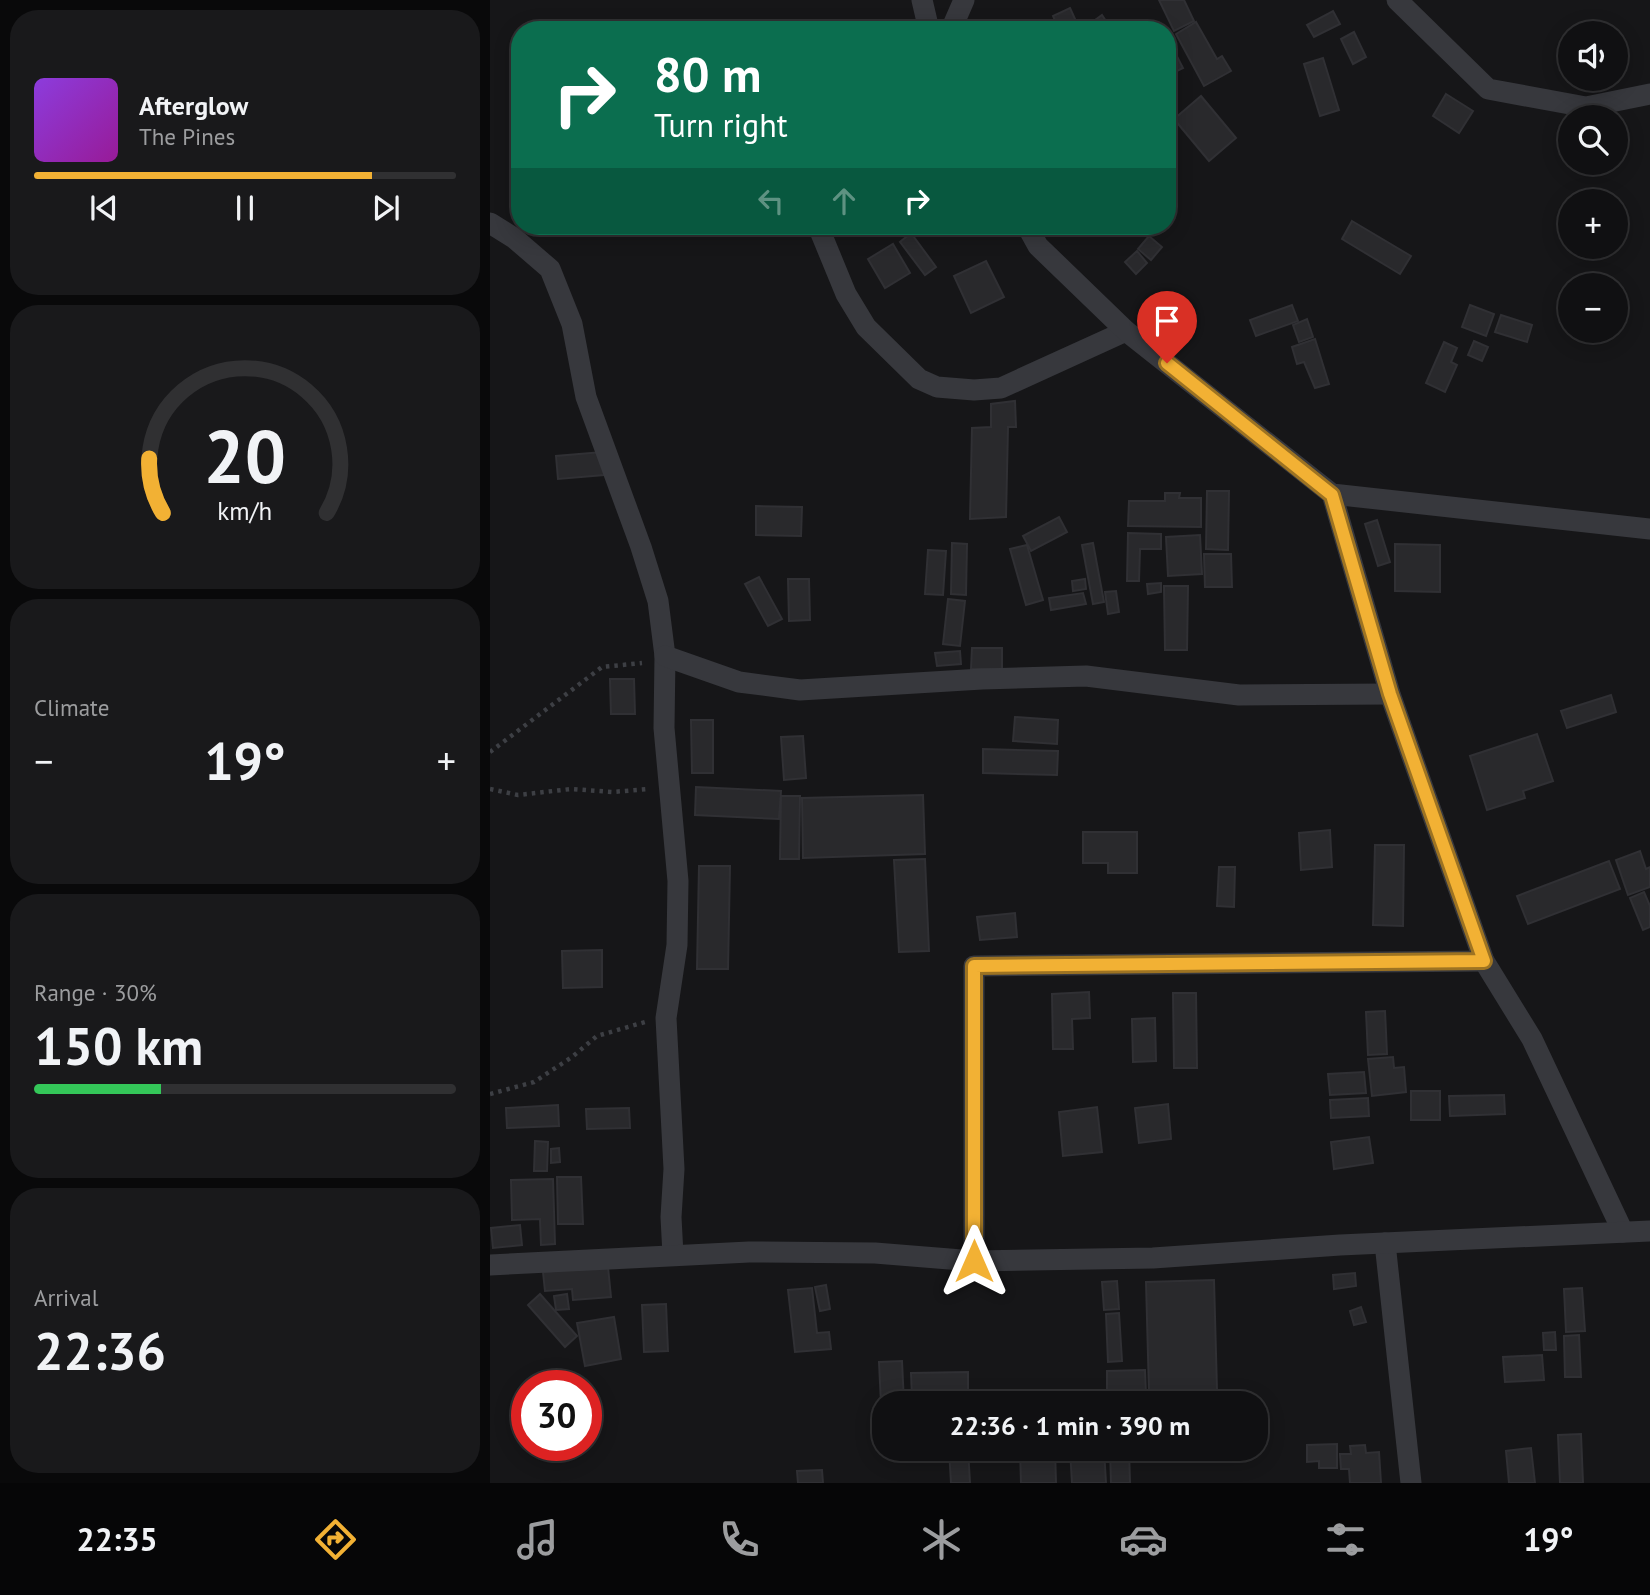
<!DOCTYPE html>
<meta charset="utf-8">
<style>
body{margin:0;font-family:"PT Sans",sans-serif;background:#19191b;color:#f1f3f6;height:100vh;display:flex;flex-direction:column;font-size:26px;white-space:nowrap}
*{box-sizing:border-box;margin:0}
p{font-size:23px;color:#9c9d9f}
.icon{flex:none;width:38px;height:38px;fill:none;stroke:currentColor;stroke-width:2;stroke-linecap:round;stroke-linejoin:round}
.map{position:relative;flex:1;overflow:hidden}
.drawer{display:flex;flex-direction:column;gap:10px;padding:10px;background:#09090a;width:490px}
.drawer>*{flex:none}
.guide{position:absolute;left:21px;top:21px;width:665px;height:214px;border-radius:28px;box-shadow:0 4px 18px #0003,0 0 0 2px #303032;background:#0b6e4f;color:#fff;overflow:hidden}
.tools{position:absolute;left:1068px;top:21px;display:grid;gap:14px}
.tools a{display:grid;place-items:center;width:70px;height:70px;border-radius:50%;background:#101012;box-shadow:0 4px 18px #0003,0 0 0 2px #303032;font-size:35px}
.speed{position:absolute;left:21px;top:1370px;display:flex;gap:14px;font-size:35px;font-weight:700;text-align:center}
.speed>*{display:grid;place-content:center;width:91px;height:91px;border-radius:50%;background:#101012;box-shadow:0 4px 18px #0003,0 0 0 2px #303032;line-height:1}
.speed .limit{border:10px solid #d22;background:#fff;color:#111}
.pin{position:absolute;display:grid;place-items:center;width:60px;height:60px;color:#fff;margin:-72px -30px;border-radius:50% 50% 50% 0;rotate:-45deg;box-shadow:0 0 7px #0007}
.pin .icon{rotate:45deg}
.me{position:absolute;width:77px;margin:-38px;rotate:0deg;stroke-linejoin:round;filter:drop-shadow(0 0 5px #0008)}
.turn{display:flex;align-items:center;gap:24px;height:147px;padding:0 28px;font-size:32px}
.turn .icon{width:91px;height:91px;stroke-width:2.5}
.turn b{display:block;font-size:49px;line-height:60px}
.lanes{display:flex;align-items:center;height:66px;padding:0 28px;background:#0003;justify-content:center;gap:35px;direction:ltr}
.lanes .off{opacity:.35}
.big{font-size:52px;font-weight:700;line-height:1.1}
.drawer .card{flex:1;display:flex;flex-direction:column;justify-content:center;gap:10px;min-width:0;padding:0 24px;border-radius:28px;background:#19191b}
.drawer .dial{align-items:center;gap:0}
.dial svg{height:182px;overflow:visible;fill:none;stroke:#303032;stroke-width:7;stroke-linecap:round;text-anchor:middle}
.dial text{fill:#f1f3f6;stroke:none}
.song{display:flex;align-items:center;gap:21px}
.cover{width:84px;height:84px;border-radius:10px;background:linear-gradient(135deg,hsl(270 70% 55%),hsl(300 70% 35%))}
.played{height:7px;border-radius:4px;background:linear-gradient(90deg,#f2b134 80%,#303032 80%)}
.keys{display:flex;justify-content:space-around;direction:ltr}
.heat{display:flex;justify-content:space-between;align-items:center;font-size:38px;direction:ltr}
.charge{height:10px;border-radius:5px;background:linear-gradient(90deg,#34c759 30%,#303032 0)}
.trip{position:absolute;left:382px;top:1391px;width:396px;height:70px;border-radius:28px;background:#101012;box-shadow:0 4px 18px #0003,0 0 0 2px #303032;font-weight:700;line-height:70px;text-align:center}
.tabs{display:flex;height:112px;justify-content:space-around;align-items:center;background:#060607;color:#9c9d9f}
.tabs .icon{width:49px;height:49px}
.tabs .on{color:#f2b134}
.tabs b{font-size:32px;color:#f1f3f6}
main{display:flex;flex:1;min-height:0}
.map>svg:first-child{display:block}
.building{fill:#29292c;stroke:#303034;stroke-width:2}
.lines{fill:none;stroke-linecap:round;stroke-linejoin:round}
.path{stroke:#3d3f44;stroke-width:4.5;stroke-dasharray:3.5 5;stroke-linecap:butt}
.minor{stroke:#37383d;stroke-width:21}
.route-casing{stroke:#9d7322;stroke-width:18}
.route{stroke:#f2b134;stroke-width:12}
</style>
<main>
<section class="drawer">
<div class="card">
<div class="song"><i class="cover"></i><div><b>Afterglow</b><p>The Pines</p></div></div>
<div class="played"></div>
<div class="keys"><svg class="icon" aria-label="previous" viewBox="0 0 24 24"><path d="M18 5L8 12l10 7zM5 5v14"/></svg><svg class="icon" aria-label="pause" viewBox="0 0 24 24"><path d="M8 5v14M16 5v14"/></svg><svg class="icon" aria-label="next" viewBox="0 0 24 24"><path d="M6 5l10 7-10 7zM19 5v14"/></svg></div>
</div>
<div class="card dial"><svg viewBox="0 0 100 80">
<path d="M14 69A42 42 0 1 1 86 69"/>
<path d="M14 69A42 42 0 0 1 8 45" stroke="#f2b134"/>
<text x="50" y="56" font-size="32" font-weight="700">20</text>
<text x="50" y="72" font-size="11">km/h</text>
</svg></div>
<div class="card"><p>Climate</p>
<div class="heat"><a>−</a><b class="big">19°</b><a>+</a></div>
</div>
<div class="card"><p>Range · 30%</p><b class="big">150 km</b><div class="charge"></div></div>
<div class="card"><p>Arrival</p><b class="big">22:36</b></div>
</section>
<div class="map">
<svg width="1160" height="1483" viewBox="0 0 1160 1483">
<rect width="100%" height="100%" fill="#161618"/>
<g class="building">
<polygon points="669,0 694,0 704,21 684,31"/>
<polygon points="580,8 590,30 569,30 563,16"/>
<polygon points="843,11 850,24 824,37 817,25"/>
<polygon points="612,15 622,30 600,30 597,26"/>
<polygon points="706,22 727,59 732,56 741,71 714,86 686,34"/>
<polygon points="864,32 876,57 863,64 851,39"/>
<polygon points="678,39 693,68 677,76 677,40"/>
<polygon points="833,58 849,110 830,116 814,64"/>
<polygon points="956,94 983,111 969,133 943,116"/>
<polygon points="711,96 746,138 719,161 684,119"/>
<polygon points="862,221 921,256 910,274 852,239"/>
<polygon points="421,233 446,267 435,275 410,242"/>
<polygon points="659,236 672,247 661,260 648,249"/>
<polygon points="403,244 420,273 395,288 378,259"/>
<polygon points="647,251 657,263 646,274 635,262"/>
<polygon points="496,261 514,297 481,313 464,276"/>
<polygon points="802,305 808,321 766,336 760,320"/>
<polygon points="980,305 1004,314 996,336 972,327"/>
<polygon points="1011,315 1042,325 1037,342 1005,332"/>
<polygon points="817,319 823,337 809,342 803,325"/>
<polygon points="825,339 839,384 825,388 814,362 807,364 802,347"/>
<polygon points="984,341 998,347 992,361 978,355"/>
<polygon points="954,342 967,348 961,362 967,365 955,392 936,383"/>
<polygon points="525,401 526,427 518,427 516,517 480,519 482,428 501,427 501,404"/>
<polygon points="112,452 114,475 68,479 66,456"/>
<polygon points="717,491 739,491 738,550 716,549"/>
<polygon points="675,493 690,493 689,498 711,498 711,527 638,526 639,501 675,501"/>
<polygon points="266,506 312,507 311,536 266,535"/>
<polygon points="569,517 577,532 541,551 533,536"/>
<polygon points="887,520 900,562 888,566 875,524"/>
<polygon points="638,533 671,534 671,549 650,549 649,581 637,581"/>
<polygon points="710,535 712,574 678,576 676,537"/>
<polygon points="462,543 477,544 476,595 461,594"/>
<polygon points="603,543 614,602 603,604 592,545"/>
<polygon points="905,544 950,545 950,592 905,591"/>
<polygon points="537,545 553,600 536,605 520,549"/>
<polygon points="438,550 456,551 453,595 435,594"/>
<polygon points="714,554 741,554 742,587 715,587"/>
<polygon points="269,577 292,619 278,626 255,584"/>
<polygon points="298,579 319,579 320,620 299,621"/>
<polygon points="595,579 596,589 583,591 582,581"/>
<polygon points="671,583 671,592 658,594 657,584"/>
<polygon points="674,586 698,586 697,650 675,650"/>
<polygon points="626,591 629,612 618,614 615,592"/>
<polygon points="593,593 596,604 561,610 559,598"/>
<polygon points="458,599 475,601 470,646 453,644"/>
<polygon points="482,648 512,648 512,669 481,669"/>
<polygon points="470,651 471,664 447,666 445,653"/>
<polygon points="120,679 144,679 145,714 121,714"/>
<polygon points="1121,695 1126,712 1077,728 1071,711"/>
<polygon points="525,717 568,720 567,744 523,741"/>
<polygon points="201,720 223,720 223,773 202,773"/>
<polygon points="1047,734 1063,781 1033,791 1035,798 997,810 980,756"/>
<polygon points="313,736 316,778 294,780 291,737"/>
<polygon points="493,749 568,751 567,775 493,773"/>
<polygon points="206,787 291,791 289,819 205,815"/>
<polygon points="433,795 435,854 313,858 312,798"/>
<polygon points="291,796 310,796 309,859 290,859"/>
<polygon points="840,830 842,867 811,870 809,833"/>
<polygon points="593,832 647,832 647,873 618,873 618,863 593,863"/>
<polygon points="885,845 914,845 913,926 883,925"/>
<polygon points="1150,851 1156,869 1160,867 1160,887 1138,895 1126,860"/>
<polygon points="435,859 439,951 409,952 404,860"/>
<polygon points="1119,861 1130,889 1038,924 1027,896"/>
<polygon points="209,866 240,866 238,969 207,969"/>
<polygon points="729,867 745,867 744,907 727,906"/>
<polygon points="1154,892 1160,906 1160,927 1153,930 1140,898"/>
<polygon points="525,913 527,937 490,940 487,917"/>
<polygon points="112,950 112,987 73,988 72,951"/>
<polygon points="599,992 600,1018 582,1019 583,1049 563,1049 562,994"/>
<polygon points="683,993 706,993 707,1068 684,1068"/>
<polygon points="895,1011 897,1054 878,1055 876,1012"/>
<polygon points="665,1018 666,1061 643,1062 642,1019"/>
<polygon points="903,1057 904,1068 914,1067 916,1092 882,1096 878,1059"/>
<polygon points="874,1072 876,1093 840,1095 838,1074"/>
<rect x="921" y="1091" width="29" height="29"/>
<polygon points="1014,1095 1015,1114 960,1116 959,1096"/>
<polygon points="878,1098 879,1116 841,1118 840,1100"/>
<polygon points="678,1104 681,1139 649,1143 645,1108"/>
<polygon points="68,1105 69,1126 17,1128 16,1108"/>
<polygon points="607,1107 612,1152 573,1156 569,1112"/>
<polygon points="139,1108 140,1128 97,1129 96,1109"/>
<polygon points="879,1137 883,1163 844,1169 841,1142"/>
<polygon points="45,1141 58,1142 57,1171 44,1171"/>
<polygon points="69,1148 70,1162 61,1163 61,1149"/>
<polygon points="67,1177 91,1177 93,1224 68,1224"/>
<polygon points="63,1179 65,1244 51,1245 50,1219 22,1220 21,1180"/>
<polygon points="30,1225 32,1245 3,1248 1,1228"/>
<polygon points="118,1267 121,1297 83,1300 82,1289 55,1291 53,1272"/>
<polygon points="865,1273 866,1286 844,1289 843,1275"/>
<polygon points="724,1280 727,1390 659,1392 656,1282"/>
<polygon points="627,1281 629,1309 614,1310 612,1282"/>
<polygon points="336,1285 340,1309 330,1311 325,1287"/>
<polygon points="322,1288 327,1333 339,1332 341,1349 305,1352 298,1290"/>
<polygon points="1092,1288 1095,1331 1076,1332 1074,1289"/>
<polygon points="50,1294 87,1336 75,1347 38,1305"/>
<polygon points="77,1294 79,1309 66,1310 64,1296"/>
<polygon points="176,1304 178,1351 154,1352 152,1305"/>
<polygon points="871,1307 876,1322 864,1325 860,1311"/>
<polygon points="629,1313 632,1361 618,1362 616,1314"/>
<polygon points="124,1317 131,1359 95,1366 87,1323"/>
<polygon points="1065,1332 1066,1350 1054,1350 1053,1333"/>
<polygon points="1089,1335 1091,1377 1075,1377 1074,1336"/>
<polygon points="1052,1355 1054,1380 1015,1382 1013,1357"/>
<polygon points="412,1361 414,1403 391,1404 389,1362"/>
<polygon points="655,1370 656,1394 617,1395 617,1371"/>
<polygon points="478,1372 478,1397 422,1398 421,1373"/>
<polygon points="611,1396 612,1404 577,1404 577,1400"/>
<polygon points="1091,1434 1093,1483 1070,1483 1068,1435"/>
<polygon points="847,1444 847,1468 829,1468 829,1461 817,1462 817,1445"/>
<polygon points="875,1445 876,1453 889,1452 891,1483 860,1483 859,1469 851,1469 850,1454 861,1454 860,1446"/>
<polygon points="1041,1448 1045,1483 1019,1483 1016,1451"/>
<polygon points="459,1449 478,1449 480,1483 461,1483"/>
<polygon points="530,1449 565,1449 566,1483 531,1483"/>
<polygon points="580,1449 614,1449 616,1483 582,1483"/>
<polygon points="620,1449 639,1449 640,1483 621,1483"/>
<polygon points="332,1470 333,1483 308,1483 307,1471"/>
</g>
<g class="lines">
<g class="path">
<polyline points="0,752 112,667 152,663"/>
<polyline points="0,789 28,795 81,789 122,792 159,789"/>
<polyline points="0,1094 44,1082 82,1057 107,1036 155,1022"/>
</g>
<g class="minor">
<polyline points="432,0 439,30"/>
<polyline points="907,0 998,89 1096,107 1160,94"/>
<polyline points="461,30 474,0"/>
<polyline points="0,223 24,238 60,269 82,324 96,397 151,547 168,601 175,656 174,728 188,881 187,945 176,1018 184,1169 181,1217 183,1255"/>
<polyline points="328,226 356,294 376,327 429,379 447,387 484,390 511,388 636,331"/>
<polyline points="537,226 548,246 636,331 842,494 1160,529"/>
<polyline points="842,494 900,694 994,961 1042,1039 1133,1232"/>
<polyline points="175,656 249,682 310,690 492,679 596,676 749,695 900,694"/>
<polyline points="895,1243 921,1483"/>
<polyline points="484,1261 484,966 994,961"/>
<polyline points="0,1265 259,1252 385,1253 484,1261 663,1258 850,1245 1160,1231"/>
</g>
</g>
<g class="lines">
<defs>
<polyline id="route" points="484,1261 484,966 994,961 900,694 842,495 677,363"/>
</defs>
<use href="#route" class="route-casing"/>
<use href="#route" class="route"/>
</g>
</svg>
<div class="tools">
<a><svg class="icon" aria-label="sound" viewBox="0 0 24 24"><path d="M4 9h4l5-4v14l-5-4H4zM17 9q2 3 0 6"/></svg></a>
<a><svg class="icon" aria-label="search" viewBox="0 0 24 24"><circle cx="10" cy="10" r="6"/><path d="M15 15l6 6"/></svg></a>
<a>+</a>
<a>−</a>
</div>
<div class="speed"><div class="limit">30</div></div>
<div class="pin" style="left:677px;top:363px;background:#d93025"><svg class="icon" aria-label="arrive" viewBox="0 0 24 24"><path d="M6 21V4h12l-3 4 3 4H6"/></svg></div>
<svg class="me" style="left:484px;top:1261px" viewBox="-20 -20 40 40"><path d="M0-17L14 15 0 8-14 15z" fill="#f2b134" stroke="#fff" stroke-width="4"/></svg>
<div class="trip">22:36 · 1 min · 390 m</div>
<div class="guide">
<div class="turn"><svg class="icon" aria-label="right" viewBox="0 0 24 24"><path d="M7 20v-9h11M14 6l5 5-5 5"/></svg><div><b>80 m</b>Turn right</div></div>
<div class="lanes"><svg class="icon off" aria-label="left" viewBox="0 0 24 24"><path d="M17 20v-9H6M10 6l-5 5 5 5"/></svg><svg class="icon off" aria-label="ahead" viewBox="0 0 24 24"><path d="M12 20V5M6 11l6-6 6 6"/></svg><svg class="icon" aria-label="right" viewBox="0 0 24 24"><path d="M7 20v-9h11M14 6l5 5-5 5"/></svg></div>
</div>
</div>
</main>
<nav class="tabs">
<b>22:35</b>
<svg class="icon on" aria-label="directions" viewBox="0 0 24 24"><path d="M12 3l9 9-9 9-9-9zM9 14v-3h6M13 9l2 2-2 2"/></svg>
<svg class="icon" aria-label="music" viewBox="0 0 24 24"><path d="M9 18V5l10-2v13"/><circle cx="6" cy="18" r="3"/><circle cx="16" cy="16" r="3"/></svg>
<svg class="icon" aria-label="phone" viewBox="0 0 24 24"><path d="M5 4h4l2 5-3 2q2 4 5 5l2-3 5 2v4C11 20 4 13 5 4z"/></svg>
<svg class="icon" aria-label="climate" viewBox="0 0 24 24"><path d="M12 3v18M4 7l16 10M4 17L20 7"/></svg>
<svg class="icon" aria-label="car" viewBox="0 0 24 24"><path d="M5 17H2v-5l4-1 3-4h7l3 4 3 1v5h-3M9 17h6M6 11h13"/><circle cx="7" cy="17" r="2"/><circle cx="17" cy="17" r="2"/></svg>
<svg class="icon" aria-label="filters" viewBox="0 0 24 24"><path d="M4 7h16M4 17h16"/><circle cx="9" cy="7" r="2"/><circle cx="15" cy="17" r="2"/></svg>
<b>19°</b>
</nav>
